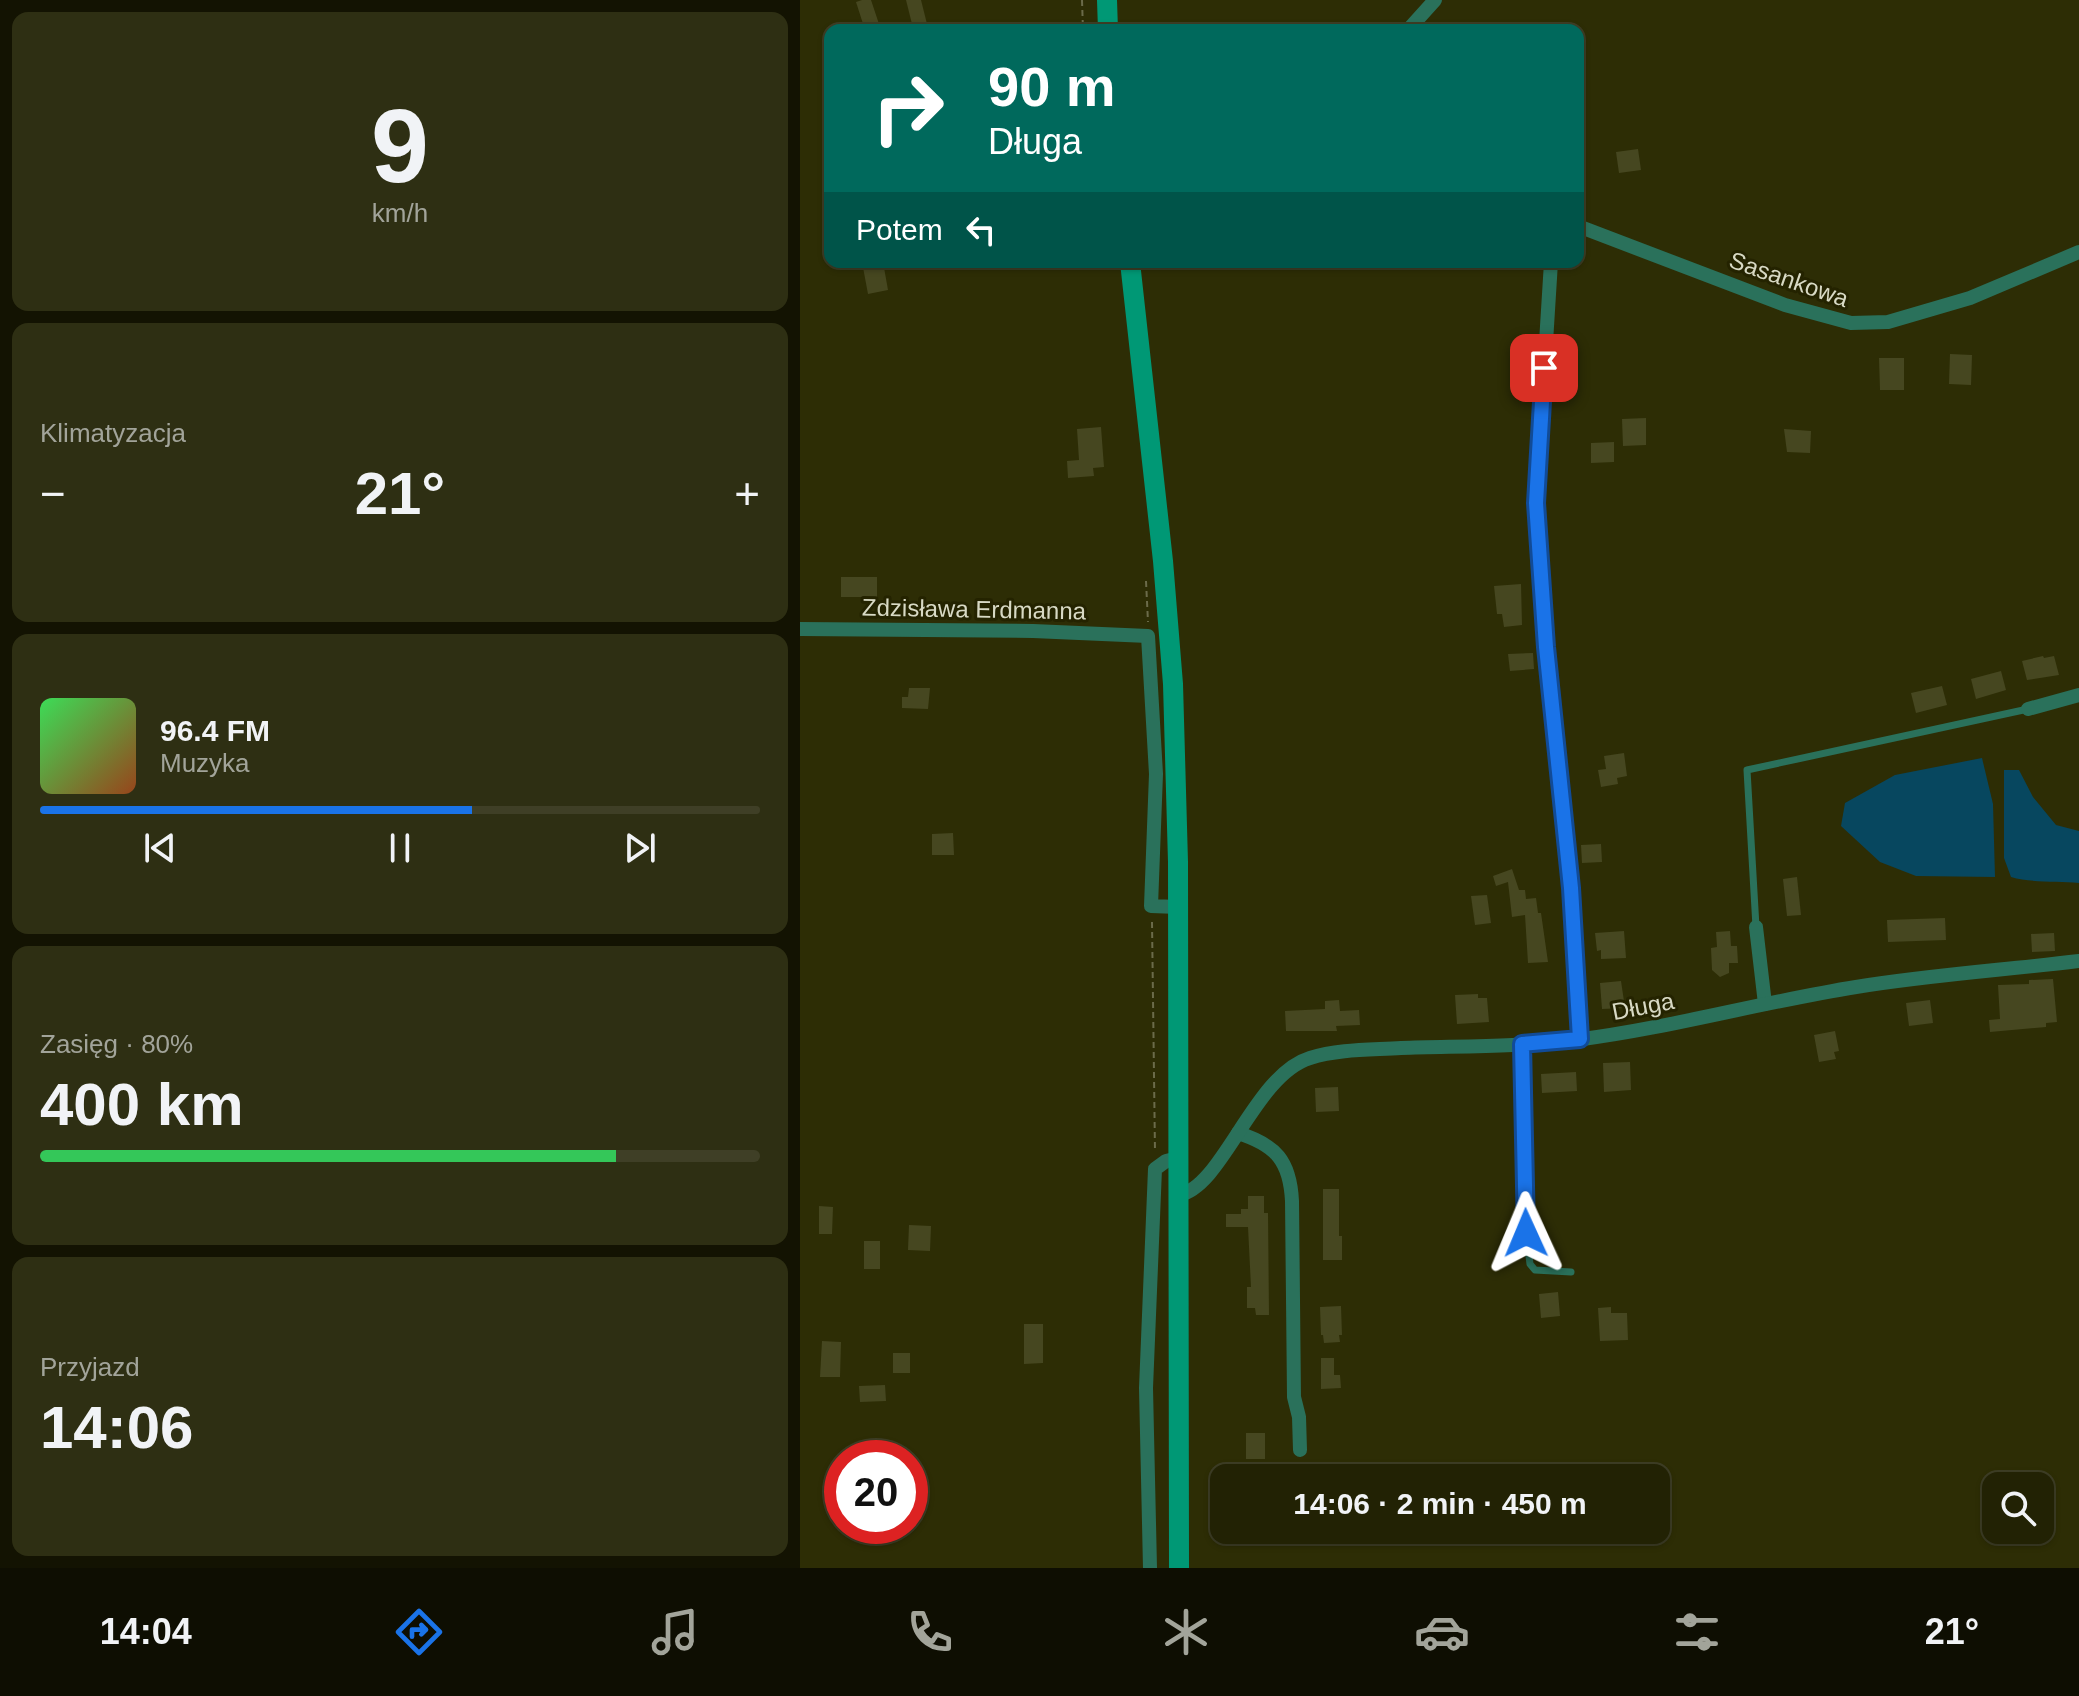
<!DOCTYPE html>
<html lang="pl">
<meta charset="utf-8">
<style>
body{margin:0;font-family:Arial,sans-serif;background:#2e2f13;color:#f1f3f6;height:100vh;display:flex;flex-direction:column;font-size:30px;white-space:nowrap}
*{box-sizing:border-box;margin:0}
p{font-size:26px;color:#a2a49a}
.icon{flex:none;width:44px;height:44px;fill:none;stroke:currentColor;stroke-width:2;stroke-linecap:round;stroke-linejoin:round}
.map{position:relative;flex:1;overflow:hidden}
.side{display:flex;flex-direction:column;gap:12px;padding:12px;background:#131302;width:800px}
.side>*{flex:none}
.banner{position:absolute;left:24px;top:24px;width:760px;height:244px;border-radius:16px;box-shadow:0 2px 6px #0004,0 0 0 2px #3f3f26;background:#00695c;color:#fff;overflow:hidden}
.fabs{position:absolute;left:1182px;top:1472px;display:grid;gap:16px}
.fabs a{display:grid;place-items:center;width:72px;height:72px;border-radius:16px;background:#222204;box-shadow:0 2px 6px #0004,0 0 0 2px #3f3f26;font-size:40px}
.speed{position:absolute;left:24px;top:1440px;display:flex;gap:16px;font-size:40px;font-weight:700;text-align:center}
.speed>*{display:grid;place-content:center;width:104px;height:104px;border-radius:50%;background:#222204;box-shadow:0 2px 6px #0004,0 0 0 2px #3f3f26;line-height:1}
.speed .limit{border:12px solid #d22;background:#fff;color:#111}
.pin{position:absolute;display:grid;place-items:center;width:68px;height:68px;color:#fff;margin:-34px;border-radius:16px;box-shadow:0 4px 12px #0006}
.me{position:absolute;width:88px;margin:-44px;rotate:359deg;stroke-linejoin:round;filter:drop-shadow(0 0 6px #0008)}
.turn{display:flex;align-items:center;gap:28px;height:168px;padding:0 32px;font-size:36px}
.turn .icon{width:104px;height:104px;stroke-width:2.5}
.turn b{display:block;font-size:56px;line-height:68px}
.then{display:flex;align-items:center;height:76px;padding:0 32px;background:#0003;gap:16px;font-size:30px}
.big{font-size:60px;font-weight:600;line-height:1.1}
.side .tile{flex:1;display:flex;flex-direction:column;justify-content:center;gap:12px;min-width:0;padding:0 28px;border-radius:16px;background:#2e2f13}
.side .dial{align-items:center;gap:0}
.dial b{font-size:104px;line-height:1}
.song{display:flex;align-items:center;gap:24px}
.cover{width:96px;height:96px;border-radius:12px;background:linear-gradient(135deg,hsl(130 70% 55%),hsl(20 70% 35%))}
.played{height:8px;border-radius:4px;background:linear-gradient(90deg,#1a73e8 60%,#3f3f26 60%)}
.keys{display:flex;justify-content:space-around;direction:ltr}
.heat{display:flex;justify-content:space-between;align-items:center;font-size:44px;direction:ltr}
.charge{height:12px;border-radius:6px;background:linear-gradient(90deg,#34c759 80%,#3f3f26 0)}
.trip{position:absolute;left:410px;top:1464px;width:460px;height:80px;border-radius:16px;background:#222204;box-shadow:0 2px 6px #0004,0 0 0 2px #3f3f26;font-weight:600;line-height:80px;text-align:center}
.tabs{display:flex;height:128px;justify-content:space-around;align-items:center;background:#0e0e02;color:#a2a49a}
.tabs .icon{width:56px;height:56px}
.tabs .active{color:#1a73e8}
.tabs b{font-size:36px;color:#f1f3f6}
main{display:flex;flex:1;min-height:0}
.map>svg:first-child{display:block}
.water{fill:#07475f}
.building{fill:#464720}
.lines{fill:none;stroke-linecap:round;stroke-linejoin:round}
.path{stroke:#6b6b4a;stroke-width:2;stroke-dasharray:6 4;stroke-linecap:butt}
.lane{stroke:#2a715b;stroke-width:7}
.street{stroke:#2a715b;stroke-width:14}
.secondary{stroke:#009875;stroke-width:20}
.route-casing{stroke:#114b97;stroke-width:20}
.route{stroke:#1a73e8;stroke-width:14}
.labels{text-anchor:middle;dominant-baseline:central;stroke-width:6;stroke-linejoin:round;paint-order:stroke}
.street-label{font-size:24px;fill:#d8d9c4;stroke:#242300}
</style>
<main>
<section class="side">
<div class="tile dial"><b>9</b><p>km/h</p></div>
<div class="tile"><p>Klimatyzacja</p>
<div class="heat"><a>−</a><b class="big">21°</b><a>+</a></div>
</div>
<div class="tile">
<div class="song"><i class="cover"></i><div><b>96.4 FM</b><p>Muzyka</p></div></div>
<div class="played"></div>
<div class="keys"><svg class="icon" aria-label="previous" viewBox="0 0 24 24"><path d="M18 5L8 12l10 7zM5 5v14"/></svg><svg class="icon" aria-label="pause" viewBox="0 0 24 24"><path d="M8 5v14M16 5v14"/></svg><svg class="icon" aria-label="next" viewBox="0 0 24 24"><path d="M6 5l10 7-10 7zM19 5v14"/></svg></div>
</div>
<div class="tile"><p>Zasięg · 80%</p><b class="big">400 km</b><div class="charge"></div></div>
<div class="tile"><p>Przyjazd</p><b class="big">14:06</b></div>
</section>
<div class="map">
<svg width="1279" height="1568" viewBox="0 0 1279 1568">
<rect width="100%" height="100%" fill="#2d2d05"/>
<g class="water">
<polygon points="1182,758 1193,804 1195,877 1116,876 1080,862 1041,826 1045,803 1095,775"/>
<path d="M1204,770H1219L1233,797L1256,825L1279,831V883C1258,881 1231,883 1211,877L1204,858Z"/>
</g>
<g class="building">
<polygon points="62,0 71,0 81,30 65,30 56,2"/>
<polygon points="106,0 121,0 127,24 113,28"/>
<polygon points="838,149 841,170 819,173 816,152"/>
<polygon points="62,262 83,262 88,290 68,294"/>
<polygon points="1150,354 1172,355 1171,385 1149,384"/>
<polygon points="1079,358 1104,358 1104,390 1080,390"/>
<polygon points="846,418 846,445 823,446 822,419"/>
<polygon points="301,427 304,467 293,468 294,476 268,478 267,461 279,460 277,429"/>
<polygon points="984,429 1011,431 1010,453 987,452"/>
<polygon points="814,442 814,462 791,463 791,443"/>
<rect x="41" y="577" width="36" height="20"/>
<polygon points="721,584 722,625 704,627 702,614 697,614 694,586"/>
<polygon points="733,653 734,669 710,671 708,654"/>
<polygon points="1243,656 1244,658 1254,656 1259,675 1227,680 1222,661"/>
<polygon points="1201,671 1206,690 1176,699 1171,679"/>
<polygon points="1142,686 1147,705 1116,713 1111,693"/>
<polygon points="109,688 130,688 128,709 102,708 102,697 108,697"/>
<polygon points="824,753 827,776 817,778 818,784 801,787 798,770 806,769 804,756"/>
<polygon points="153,833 154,855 132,855 132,834"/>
<polygon points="801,844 802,862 782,863 781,845"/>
<polygon points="712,869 719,890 725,890 726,899 736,898 738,913 741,913 748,962 728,963 725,915 712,917 708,882 696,886 693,876"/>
<polygon points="997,877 1001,915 987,916 983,879"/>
<polygon points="687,895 691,923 675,925 671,896"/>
<polygon points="1145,918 1146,940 1088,942 1087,920"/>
<polygon points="824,931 826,958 801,959 801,950 797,951 795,933"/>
<polygon points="930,931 931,946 937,946 938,963 929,963 929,973 920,977 912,970 911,948 917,947 916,932"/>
<polygon points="1254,933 1255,951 1232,952 1231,934"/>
<polygon points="1253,979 1257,1022 1246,1023 1246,1027 1190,1032 1189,1020 1200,1019 1198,985 1229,984 1229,980"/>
<polygon points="821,981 825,1008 802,1009 800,983"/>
<polygon points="678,994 678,998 687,998 689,1022 657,1024 655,995"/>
<polygon points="539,1000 540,1011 559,1010 560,1025 536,1026 537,1031 486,1031 485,1011 525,1009 525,1001"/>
<polygon points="1130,1000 1133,1023 1109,1026 1106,1003"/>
<polygon points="1035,1031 1039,1051 1034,1052 1036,1059 1019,1062 1014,1035"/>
<polygon points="830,1062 831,1090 804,1092 803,1063"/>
<polygon points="776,1072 777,1091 742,1093 741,1074"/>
<polygon points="538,1087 539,1111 516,1112 515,1088"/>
<polygon points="523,1189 539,1189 539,1236 542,1236 542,1260 523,1260"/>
<polygon points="448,1196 464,1196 464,1213 468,1213 469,1315 456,1315 455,1308 447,1308 447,1287 451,1287 448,1227 426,1227 426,1214 441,1214 441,1209 448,1209"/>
<polygon points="19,1206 33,1207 32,1234 19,1234"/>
<polygon points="109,1225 131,1226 130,1251 108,1250"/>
<rect x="64" y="1241" width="16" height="28"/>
<polygon points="758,1292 760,1316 741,1318 739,1294"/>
<polygon points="541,1306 542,1335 539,1335 540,1342 524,1343 523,1335 521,1335 520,1307"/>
<polygon points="811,1307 811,1313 827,1313 828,1340 800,1341 798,1308"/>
<polygon points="224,1324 243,1324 243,1363 224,1364"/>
<polygon points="22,1341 41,1342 40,1377 20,1377"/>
<rect x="93" y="1353" width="17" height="20"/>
<polygon points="521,1358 534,1358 534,1375 540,1375 541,1388 521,1389"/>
<polygon points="85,1385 86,1401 60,1402 59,1386"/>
<rect x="446" y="1433" width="19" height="26"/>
</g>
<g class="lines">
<g class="path">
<polyline points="282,0 283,30"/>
<polyline points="346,581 348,622"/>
<polyline points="352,922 355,1152"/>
</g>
<g class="lane">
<polyline points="956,927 947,770 1228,709"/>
<polyline points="722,1044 726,1233 730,1264 735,1270 771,1272"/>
</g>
<g class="street">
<polyline points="608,30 635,0"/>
<polyline points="778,226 985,305 1051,323 1088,322 1170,298 1279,252"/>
<polyline points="751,262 736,503 746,647 771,888 780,1039"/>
<polyline points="0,629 233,631 348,636 356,774 351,906 378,907"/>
<polyline points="1228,709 1279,695"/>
<polyline points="956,927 965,1004"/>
<path d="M438,1133C476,1145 490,1161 492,1201L494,1397L499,1417L500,1450"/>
<path d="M379,1195C423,1187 454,1075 510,1058C539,1049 571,1050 601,1048C659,1046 718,1047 776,1040C870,1028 962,1002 1056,987C1130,975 1205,970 1279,961"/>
<polyline points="350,1568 346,1388 355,1169 366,1161 378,1158"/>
</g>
<g class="secondary">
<polyline points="307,0 308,30"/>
<polyline points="330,262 363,561 373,684 378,862 379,1568"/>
</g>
</g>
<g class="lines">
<defs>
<polyline id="route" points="726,1233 722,1044 780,1039 771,888 746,647 736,503 744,368"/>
</defs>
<use href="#route" class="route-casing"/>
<use href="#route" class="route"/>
</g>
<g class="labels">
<g class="street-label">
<text transform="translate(989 279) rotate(19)">Sasankowa</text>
<text transform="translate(174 609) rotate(1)">Zdzisława Erdmanna</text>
<text transform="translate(843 1006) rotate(-11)">Długa</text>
</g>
</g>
</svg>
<div class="fabs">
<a><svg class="icon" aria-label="search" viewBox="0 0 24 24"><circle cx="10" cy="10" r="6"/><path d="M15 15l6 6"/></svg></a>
</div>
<div class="speed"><div class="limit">20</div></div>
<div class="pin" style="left:744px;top:368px;background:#d93025"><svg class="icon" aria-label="arrive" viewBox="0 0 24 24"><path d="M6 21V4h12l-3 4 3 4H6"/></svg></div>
<svg class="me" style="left:726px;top:1233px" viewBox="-20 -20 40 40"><path d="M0-17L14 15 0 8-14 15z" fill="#1a73e8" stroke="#fff" stroke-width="4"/></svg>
<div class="trip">14:06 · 2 min · 450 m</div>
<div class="banner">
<div class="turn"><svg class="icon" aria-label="right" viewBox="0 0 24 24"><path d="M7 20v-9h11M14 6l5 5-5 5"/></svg><div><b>90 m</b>Długa</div></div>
<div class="then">Potem<svg class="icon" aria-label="left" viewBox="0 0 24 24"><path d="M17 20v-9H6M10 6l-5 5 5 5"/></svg></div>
</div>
</div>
</main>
<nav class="tabs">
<b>14:04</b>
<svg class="icon active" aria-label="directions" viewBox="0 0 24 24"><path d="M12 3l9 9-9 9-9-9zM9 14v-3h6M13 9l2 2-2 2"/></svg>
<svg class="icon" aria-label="music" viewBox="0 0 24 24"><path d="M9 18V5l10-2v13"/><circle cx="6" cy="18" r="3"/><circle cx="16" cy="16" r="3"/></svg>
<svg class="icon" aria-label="phone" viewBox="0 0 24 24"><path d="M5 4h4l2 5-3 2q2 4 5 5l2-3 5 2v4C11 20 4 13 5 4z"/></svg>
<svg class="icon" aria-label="climate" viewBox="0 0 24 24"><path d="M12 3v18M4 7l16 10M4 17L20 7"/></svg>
<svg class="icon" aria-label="car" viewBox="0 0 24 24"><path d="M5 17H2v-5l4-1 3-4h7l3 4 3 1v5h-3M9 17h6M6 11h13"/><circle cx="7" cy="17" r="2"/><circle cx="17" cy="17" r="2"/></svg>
<svg class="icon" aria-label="filters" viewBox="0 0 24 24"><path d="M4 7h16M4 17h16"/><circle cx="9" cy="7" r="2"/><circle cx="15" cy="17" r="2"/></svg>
<b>21°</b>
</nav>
